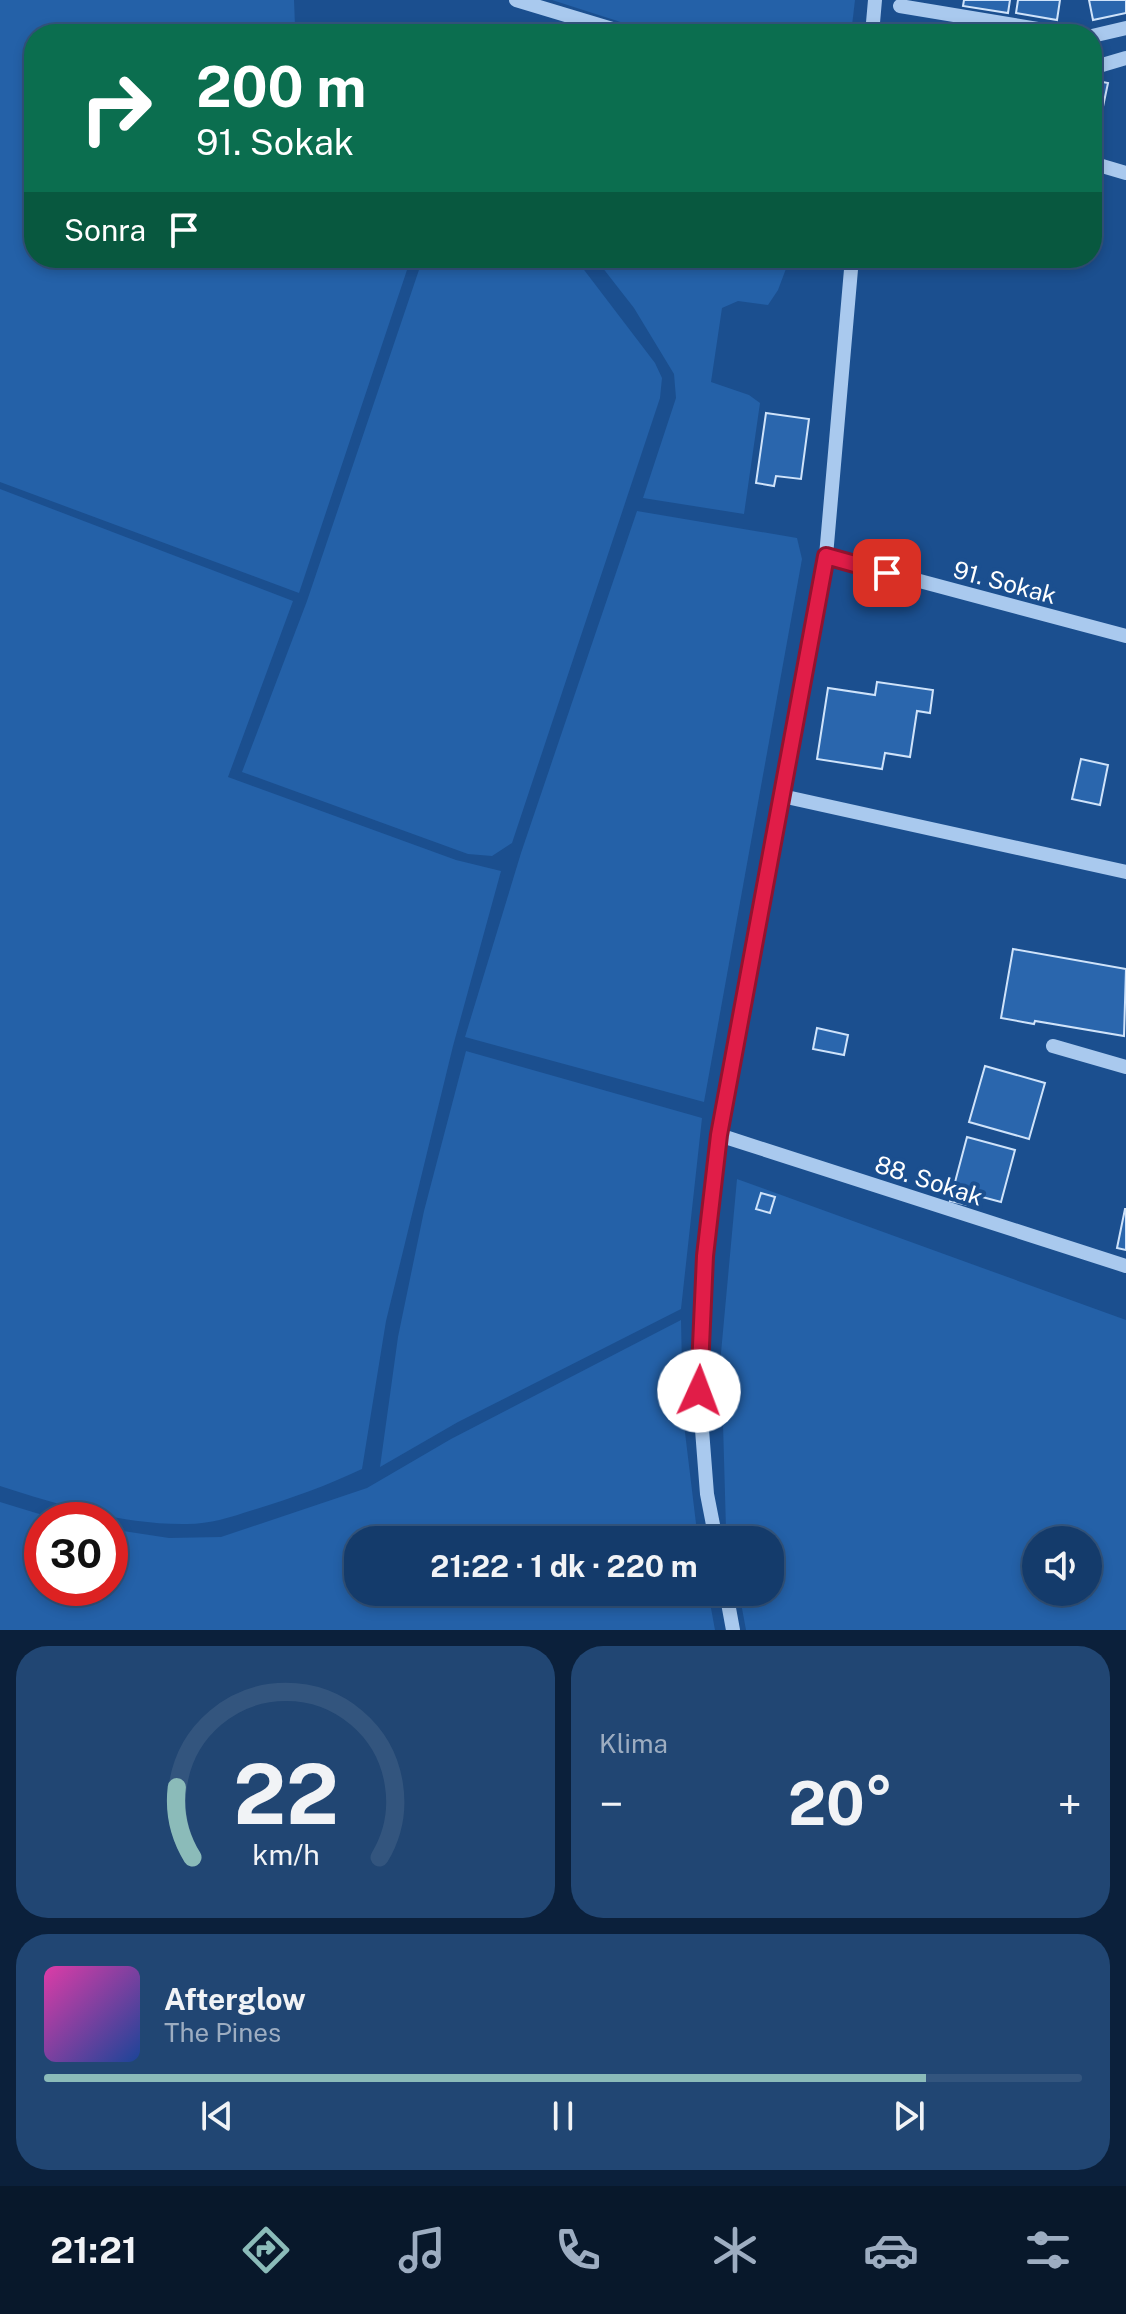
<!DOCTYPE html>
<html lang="tr">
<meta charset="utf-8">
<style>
body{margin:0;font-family:"Public Sans",sans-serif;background:#214673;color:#f1f3f6;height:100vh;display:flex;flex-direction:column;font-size:30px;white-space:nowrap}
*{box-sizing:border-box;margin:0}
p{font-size:26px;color:#9dadc1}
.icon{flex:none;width:44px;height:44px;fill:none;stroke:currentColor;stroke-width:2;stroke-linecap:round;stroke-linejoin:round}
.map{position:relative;height:1630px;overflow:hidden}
.sheet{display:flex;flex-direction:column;gap:16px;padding:16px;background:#0b203b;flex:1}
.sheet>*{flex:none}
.guide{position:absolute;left:24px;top:24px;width:1078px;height:244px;border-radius:32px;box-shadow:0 4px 12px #0003,0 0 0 2px #33557e;background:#0b6e4f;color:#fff;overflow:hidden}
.fabs{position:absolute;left:1022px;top:1526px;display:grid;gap:16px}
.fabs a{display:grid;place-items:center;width:80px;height:80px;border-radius:50%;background:#143b6b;box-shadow:0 4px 12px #0003,0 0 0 2px #33557e;font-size:40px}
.speed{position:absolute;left:24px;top:1502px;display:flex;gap:16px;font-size:40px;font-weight:700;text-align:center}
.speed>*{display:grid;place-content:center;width:104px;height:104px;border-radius:50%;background:#143b6b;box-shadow:0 4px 12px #0003,0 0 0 2px #33557e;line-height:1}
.speed .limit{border:12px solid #d22;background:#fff;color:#111}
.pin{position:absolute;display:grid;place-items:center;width:68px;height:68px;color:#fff;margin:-34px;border-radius:16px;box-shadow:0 4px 12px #0006}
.me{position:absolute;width:88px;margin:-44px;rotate:2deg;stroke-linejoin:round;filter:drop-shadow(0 0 6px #0008)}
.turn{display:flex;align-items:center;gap:28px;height:168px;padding:0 40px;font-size:36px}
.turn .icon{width:104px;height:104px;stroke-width:2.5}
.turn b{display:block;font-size:56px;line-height:68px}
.then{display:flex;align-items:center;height:76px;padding:0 40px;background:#0003;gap:16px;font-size:30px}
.big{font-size:60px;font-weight:700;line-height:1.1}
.sheet .widget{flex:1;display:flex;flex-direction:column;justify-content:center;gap:12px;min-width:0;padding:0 28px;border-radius:32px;background:#214673}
.sheet .dial{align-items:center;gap:0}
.dial svg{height:208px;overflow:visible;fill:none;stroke:#33557e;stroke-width:7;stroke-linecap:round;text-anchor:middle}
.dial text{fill:#f1f3f6;stroke:none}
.song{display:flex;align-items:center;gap:24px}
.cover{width:96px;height:96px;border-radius:12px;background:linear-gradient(135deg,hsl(320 70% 55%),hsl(220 70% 35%))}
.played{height:8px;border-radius:4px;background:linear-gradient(90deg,#8bbbb9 85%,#33557e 85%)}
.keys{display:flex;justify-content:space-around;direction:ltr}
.heat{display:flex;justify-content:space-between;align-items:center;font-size:44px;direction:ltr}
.sheet .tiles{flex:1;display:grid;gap:16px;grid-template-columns:1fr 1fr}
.widget:last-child{grid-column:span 2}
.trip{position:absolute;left:344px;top:1526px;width:440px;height:80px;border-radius:32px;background:#143b6b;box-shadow:0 4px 12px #0003,0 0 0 2px #33557e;font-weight:700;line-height:80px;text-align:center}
.tabs{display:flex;height:128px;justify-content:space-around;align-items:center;background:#08182b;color:#9dadc1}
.tabs .icon{width:56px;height:56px}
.tabs .selected{color:#8bbbb9}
.tabs b{font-size:36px;color:#f1f3f6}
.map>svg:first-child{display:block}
.green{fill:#2461a8;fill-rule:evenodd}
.building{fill:#2a66ad;stroke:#cfe3fa;stroke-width:2}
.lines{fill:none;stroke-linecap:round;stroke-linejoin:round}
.minor{stroke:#a9c9ee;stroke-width:14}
.route-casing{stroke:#92132f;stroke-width:20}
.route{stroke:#e11d48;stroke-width:14}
.labels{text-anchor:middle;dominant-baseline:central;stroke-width:8;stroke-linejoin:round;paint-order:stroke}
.street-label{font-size:24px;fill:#fff;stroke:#1b4f8f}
</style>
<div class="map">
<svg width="1126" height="1630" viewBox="0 0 1126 1630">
<rect width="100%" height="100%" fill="#1b4f8f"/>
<g class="green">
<polygon points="0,0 294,0 295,26 305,34 34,34 34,258 411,258 299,593 0,482"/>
<polygon points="552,0 855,0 851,34 658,34"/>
<polygon points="423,258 575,258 655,363 662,378 660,398 512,843 492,856 468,854 242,772 307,601"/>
<polygon points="595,258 790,258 778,290 768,305 738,301 722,308 711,382 749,395 760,403 744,514 643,498 676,398 674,374 634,308"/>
<path d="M0,489L293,601L228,777L456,860L501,871L453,1046L386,1321L362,1469C326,1486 292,1498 253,1510C231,1517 210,1524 187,1524C123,1525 60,1505 0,1486Z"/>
<polygon points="637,511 797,538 802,559 704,1102 465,1037 521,853"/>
<polygon points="466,1051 702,1118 681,1309 458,1422 380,1467 398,1337 424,1211"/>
<path d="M737,1179L1126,1320V1630H746L739,1592H770V1540H728L726,1529L721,1353ZM1036,1540H1088V1592H1036Z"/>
<polygon points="681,1320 683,1416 698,1540 358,1540 358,1592 708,1592 715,1630 0,1630 0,1502 59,1520 42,1520 42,1588 110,1588 110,1529 169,1538 221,1537 367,1488 451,1439"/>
</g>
<g class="building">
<polygon points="964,0 1010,0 1008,13 963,6"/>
<polygon points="1018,0 1060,0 1057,20 1016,13"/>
<polygon points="1089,0 1126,0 1126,13 1093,20"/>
<polygon points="1092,80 1108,83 1101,116 1092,114"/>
<polygon points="766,413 809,419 801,479 776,476 774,486 756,483"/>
<polygon points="877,682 933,690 930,713 917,711 910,757 885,753 882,769 817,759 828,688 875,695"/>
<polygon points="1081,759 1108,765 1100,805 1072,799"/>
<polygon points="1013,949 1126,969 1124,1036 1035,1021 1034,1024 1001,1018"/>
<polygon points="817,1028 848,1035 844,1055 813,1049"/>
<polygon points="985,1066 1045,1083 1029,1139 969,1122"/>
<polygon points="967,1137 1015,1150 1001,1202 971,1194 968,1205 950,1201"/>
<polygon points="761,1193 775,1197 770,1213 756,1209"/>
<polygon points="1125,1209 1126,1209 1126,1250 1117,1248"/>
</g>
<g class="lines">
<g class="minor">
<polyline points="516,0 629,34"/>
<polyline points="900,6 1068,34"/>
<polyline points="872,34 875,0"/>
<polyline points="1092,36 1126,28"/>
<polyline points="1092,68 1126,58"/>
<polyline points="1092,163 1126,173"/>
<polyline points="826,556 1126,636"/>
<polyline points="782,796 1126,872"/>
<polyline points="1053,1046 1126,1067"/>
<polyline points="719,1135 1126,1266"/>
<polyline points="716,1540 707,1494 699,1391 705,1256 719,1135 826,556 852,258"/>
<polyline points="726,1592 733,1630"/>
</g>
</g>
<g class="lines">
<defs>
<polyline id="route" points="699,1391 705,1256 719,1135 826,556 887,573"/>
</defs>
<use href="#route" class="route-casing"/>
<use href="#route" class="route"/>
</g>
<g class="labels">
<g class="street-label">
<text transform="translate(1005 582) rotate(15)">91. Sokak</text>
<text transform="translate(929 1180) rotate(18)">88. Sokak</text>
</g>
</g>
</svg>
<div class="fabs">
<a><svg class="icon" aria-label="sound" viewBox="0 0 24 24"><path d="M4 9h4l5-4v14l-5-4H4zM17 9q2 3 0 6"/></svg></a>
</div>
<div class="speed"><div class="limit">30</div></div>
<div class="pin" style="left:887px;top:573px;background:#d93025"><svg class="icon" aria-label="arrive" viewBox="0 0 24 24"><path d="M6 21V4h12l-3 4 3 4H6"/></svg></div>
<svg class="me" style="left:699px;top:1391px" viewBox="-20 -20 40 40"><circle r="19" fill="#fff"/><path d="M0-13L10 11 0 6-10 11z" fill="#e11d48"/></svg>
<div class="trip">21:22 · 1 dk · 220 m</div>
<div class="guide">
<div class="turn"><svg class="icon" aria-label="right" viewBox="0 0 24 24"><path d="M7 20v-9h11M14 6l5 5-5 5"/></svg><div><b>200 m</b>91. Sokak</div></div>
<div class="then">Sonra<svg class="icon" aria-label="arrive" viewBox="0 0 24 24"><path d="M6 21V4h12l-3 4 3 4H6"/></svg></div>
</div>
</div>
<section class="sheet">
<div class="tiles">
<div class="widget dial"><svg viewBox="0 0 100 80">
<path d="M14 69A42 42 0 1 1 86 69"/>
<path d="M14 69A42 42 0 0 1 8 42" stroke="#8bbbb9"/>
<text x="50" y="56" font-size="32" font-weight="700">22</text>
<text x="50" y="72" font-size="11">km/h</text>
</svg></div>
<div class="widget"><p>Klima</p>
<div class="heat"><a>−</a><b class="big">20°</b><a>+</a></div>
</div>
<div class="widget">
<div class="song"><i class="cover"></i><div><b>Afterglow</b><p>The Pines</p></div></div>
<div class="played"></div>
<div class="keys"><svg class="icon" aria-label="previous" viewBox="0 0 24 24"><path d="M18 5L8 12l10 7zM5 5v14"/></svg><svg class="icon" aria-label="pause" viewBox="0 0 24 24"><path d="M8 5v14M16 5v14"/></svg><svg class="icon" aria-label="next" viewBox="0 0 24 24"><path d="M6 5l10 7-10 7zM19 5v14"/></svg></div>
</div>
</div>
</section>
<nav class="tabs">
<b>21:21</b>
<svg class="icon selected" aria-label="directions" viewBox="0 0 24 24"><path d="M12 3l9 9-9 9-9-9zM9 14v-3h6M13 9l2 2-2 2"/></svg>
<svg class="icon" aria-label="music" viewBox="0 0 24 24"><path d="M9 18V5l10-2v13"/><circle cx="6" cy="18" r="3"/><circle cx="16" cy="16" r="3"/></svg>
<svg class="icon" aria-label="phone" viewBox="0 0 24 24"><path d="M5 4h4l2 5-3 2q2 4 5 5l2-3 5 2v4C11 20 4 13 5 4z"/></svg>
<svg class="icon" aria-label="climate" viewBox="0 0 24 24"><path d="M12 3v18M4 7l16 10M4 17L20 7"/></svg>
<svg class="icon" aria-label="car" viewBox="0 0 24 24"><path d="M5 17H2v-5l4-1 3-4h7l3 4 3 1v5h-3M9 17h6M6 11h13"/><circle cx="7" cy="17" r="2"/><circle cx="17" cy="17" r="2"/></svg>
<svg class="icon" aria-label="filters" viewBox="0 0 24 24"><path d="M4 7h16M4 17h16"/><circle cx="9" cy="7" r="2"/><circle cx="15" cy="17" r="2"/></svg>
</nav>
